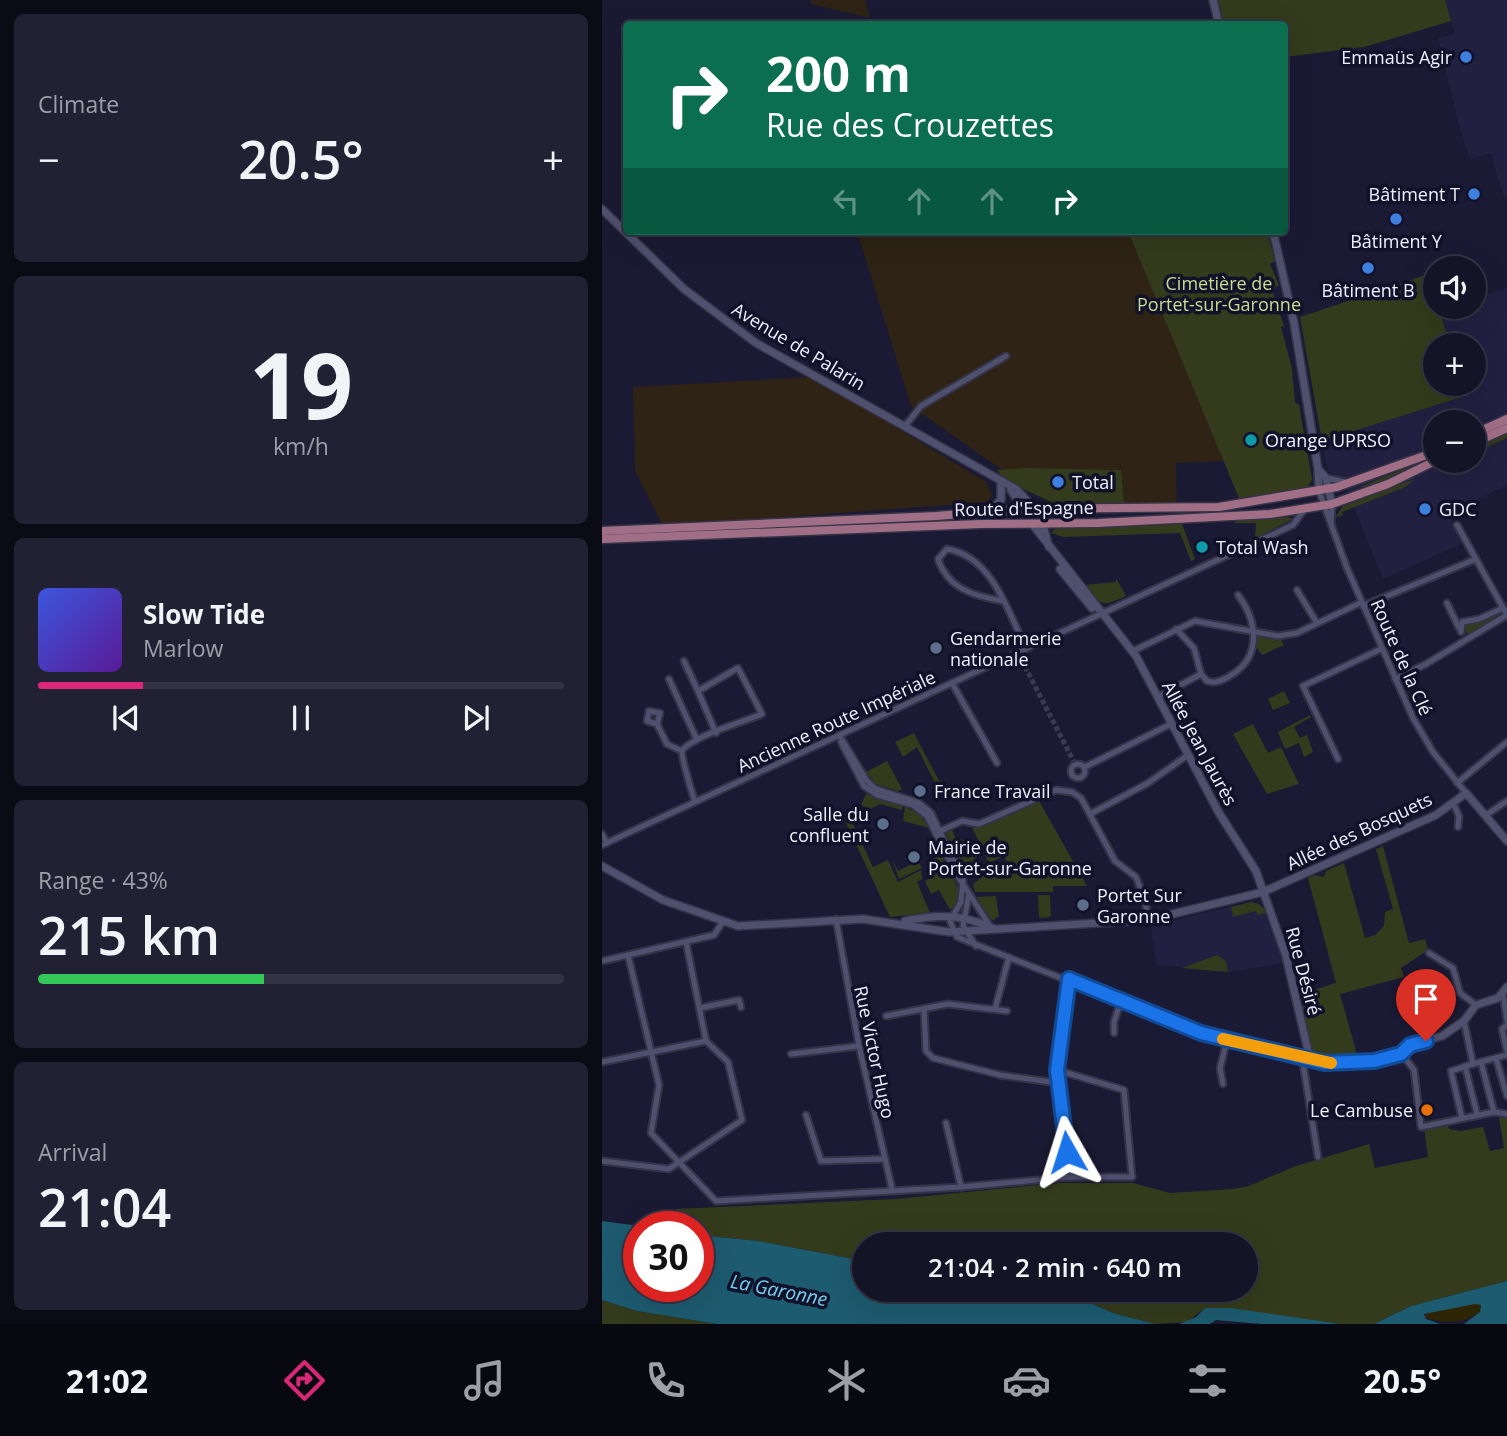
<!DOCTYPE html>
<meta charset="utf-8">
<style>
body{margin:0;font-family:"Open Sans",sans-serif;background:#212133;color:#f1f3f6;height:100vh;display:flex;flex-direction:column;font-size:26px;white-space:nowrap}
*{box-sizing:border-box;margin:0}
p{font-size:23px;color:#9d9ea7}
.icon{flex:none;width:38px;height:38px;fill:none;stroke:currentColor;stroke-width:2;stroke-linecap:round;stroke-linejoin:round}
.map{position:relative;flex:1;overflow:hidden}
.sheet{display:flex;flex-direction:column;gap:14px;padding:14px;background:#0b0b15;width:602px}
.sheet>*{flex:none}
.hud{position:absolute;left:21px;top:21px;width:665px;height:214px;border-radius:7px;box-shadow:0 7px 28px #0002,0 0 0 2px #334;background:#0b6e4f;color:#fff;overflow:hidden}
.controls{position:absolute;left:821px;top:256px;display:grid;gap:14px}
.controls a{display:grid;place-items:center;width:63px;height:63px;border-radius:50%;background:#141427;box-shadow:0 7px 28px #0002,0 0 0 2px #334;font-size:35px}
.speed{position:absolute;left:21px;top:1211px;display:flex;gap:14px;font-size:35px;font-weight:700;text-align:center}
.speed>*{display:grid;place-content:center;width:91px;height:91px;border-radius:50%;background:#141427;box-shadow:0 7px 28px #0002,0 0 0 2px #334;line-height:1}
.speed .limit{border:10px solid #d22;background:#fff;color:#111}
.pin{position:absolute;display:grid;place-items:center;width:60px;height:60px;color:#fff;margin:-72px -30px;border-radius:50% 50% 50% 0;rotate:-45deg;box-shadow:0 0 7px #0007}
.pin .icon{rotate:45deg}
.me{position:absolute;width:77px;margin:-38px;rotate:354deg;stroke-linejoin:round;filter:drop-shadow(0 0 5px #0008)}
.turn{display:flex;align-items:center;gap:24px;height:147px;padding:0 28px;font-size:32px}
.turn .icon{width:91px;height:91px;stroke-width:2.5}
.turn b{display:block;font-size:49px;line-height:60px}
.lanes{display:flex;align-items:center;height:66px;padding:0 28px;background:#0003;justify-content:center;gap:35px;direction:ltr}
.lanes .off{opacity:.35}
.big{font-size:52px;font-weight:600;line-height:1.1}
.sheet .tile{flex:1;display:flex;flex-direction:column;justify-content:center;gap:10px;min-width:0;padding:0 24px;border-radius:10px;background:#212133}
.sheet .dial{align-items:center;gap:0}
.dial b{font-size:91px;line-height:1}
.song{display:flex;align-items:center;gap:21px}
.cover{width:84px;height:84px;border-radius:10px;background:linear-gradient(135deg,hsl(230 70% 55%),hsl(270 70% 35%))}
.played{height:7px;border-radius:4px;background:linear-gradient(90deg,#db2777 20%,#334 20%)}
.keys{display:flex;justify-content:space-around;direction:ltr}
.heat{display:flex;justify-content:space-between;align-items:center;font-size:38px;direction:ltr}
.charge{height:10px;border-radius:5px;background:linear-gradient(90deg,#34c759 43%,#334 0)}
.trip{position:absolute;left:250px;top:1232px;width:406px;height:70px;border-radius:35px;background:#141427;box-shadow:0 7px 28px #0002,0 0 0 2px #334;font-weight:600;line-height:70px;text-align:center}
.tab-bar{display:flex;height:112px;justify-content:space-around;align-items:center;background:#080810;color:#9d9ea7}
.tab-bar .icon{width:49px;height:49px}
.tab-bar .current{color:#db2777}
.tab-bar b{font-size:32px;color:#f1f3f6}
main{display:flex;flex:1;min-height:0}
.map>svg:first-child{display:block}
.built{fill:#222041;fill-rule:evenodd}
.industrial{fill:#2e2314}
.green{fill:#343b1c}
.sand{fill:#2d2504}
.water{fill:#1d5b70}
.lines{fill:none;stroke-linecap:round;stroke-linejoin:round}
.street-tunnel{stroke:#3b3a52;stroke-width:5;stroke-dasharray:5 2.5;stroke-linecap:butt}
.street-casing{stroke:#353348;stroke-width:9}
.secondary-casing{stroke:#353348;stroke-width:10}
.primary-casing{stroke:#353348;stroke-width:11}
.street{stroke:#4f506e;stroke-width:5}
.secondary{stroke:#4f506e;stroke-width:7}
.primary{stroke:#a16f85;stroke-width:8}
.route-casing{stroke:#114b97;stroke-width:18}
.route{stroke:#1a73e8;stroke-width:12}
.slow{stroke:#f59e0b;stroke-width:12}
.shop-dot{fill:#3f7fe0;stroke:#12112a;stroke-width:2.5}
.culture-dot{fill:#0f9aa8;stroke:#12112a;stroke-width:2.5}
.service-dot{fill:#5c6f8a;stroke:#12112a;stroke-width:2.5}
.food-dot{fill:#e8710a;stroke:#12112a;stroke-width:2.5}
.labels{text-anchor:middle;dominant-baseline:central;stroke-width:7;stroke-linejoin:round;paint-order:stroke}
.poi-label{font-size:18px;fill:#efeffe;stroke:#12112a;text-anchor:start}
.park-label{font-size:18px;fill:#c9db8f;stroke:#12112a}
.street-label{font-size:18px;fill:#efeffe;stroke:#12112a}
.water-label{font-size:19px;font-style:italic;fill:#73cff2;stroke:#12112a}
</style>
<main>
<section class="sheet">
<div class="tile"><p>Climate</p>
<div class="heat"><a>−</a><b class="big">20.5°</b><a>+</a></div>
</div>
<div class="tile dial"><b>19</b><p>km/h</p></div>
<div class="tile">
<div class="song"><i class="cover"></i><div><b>Slow Tide</b><p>Marlow</p></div></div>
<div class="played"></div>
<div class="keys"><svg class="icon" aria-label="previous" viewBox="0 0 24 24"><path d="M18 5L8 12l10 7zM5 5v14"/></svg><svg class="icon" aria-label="pause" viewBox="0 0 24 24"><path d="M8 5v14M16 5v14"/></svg><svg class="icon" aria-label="next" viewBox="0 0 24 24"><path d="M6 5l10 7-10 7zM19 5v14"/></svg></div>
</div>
<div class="tile"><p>Range · 43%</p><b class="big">215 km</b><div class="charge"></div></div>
<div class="tile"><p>Arrival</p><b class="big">21:04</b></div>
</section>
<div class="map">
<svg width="905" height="1324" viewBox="0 0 905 1324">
<rect width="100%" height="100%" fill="#1b1a34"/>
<g class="built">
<polygon points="843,0 905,0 905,197 902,198 889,153 868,159 859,132 836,38 853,34"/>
<path d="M905,288V485L846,514L859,544L781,579L741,479L726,471L720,441L863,396L859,383H872V345H848L837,311L850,306H872V299ZM833,422H872V460H833Z"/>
<polygon points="649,902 657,904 665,912 682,963 626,972 555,965 549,926"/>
</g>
<g class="industrial">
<polygon points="209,0 263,0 268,18 209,4"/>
<polygon points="255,231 526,231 622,461 574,463 575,504 449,504 309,406"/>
<polygon points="211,377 384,482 390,495 386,502 61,526 33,471 31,387"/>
</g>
<g class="green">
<polygon points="616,0 843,0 849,21 762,47 683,57 682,24 622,24"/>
<polygon points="526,231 665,231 673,261 668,264 677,285 670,290 682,326 679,327 690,369 693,402 697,405 709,473 710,480 702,492 639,503"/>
<polygon points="827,274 833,306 836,306 848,345 833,345 833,383 859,383 863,396 720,441 698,317"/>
<polygon points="905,432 905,438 872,453 872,447"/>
<polygon points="833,456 792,477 760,489 760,486"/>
<polygon points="426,468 519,470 522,505 450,502 403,481 395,470"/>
<polygon points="813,479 803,487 740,512 741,515 733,518 741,506"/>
<polygon points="685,517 691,519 653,538 654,523 632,523 637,519"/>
<polygon points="519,524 580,524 593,559 589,561 578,533 462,537 449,533 454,528"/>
<path d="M514,578L524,596C498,608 500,605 482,585L514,582Z"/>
<polygon points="901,612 867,635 861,629 861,624 882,620"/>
<polygon points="655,635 679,640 682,645 660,655 653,645"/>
<polygon points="682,691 688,703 671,710 666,699"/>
<polygon points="708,715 709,717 692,727 698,738 705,735 711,752 702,757 697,743 683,749 676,732"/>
<polygon points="651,724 666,753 679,747 697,784 665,794 631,734"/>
<polygon points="312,733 337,781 340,780 342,784 335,787 315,747 301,757 293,742"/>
<polygon points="285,761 300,789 296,791 274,784 264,772"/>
<polygon points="264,794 301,806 300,810 278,804 268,809 259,805"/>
<polygon points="437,801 485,886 451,886 451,892 373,892 371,884 385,873 388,876 407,866 402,856 387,863 368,823 408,815"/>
<polygon points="303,807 318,814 327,828 301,821"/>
<polygon points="247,816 271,867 286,860 296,882 319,870 320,879 315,882 328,913 288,917 242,818"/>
<polygon points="350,830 353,837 366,842 378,867 367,871 361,867 344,833"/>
<path d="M781,846L807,943L823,939L826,950L799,968L802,977L738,994L756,1058C740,1060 723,1065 710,1053L696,995L734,983L706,878L713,875L722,877L724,871L742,863L763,938L773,935L782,926L783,912L791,909L774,849Z"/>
<polygon points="339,855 356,887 356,902 348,910 337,890 329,894 323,881 329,878 324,862"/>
<polygon points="290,858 296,871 316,861 320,868 297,879"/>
<polygon points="436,895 448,895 449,917 437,918"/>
<polygon points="394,896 397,917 393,918 393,921 386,918 375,897"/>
<polygon points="649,902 657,904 665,913 656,915 654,911 631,917 629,907"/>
<polygon points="615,955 624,961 626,972 580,968"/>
<polygon points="897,1118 905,1118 905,1281 809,1306 772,1324 739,1324 616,1308 603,1308 585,1322 553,1324 511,1313 484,1301 448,1304 411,1301 371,1290 644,1290 644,1244 262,1244 262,1261 156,1241 96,1235 96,1227 72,1227 74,1209 294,1199 458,1183 531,1183 568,1193 631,1189 647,1186 691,1167 767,1144 773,1168 826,1157 822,1127 845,1124 847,1129 859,1131 881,1127 888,1151 902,1148"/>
<polygon points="0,1300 35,1311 115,1324 0,1324"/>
</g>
<path class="sand" d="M873,1304H879L878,1312C861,1324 841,1324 821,1317L829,1311Z"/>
<g class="water">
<polygon points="0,1221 45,1227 37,1227 37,1286 96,1286 96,1235 156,1241 262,1261 262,1290 371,1290 411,1301 448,1304 484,1301 511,1313 553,1324 115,1324 35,1311 0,1300"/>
<polygon points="905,1281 905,1324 862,1324 878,1312 879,1305 873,1304 822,1314 824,1319 838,1324 772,1324 809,1306"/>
<polygon points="603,1308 629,1308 739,1324 659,1324 614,1320 608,1324 577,1324 594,1317"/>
</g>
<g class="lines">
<polyline class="street-tunnel" points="416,653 473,764"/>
<defs>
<g id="street">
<polyline points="303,426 319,406 404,356"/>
<polyline points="724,478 743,482"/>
<polyline points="717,491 745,568 811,718 831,752 864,793"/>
<polyline points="729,523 730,504"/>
<polyline points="855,525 905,615"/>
<polyline points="695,590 715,623"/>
<path d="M401,601C372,596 346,589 336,559L345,549C390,556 407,613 424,649"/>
<polyline points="845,603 857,628"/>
<polyline points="761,606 874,559"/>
<path d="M574,629L592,648L599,674L605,681C616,684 622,679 631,674C660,655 655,620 636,595"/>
<polyline points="859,632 860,622 877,619 901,608"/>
<polyline points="531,651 593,621 676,636 695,633 760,602"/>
<polyline points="82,661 96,691"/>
<polyline points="67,679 95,740"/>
<polyline points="793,679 824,664 905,615"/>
<polyline points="350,683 395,763"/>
<polyline points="556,697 599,674"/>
<polyline points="55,724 45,721 47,711 58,713 55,724 65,744 80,751"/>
<polyline points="237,735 265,781 274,789 317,803 329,813 361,880 359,902 348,921 355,937 599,1033 708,1059"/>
<polyline points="239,742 262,786 275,795 311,805 325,816 353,872 388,926"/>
<polyline points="736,759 701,686 779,649"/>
<circle cx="476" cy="771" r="7"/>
<polyline points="483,767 569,724"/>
<polyline points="855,783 905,742"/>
<path d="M93,802C90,793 79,757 80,750C96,734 139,723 160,714L136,668L96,691L114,733"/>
<polyline points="851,803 857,816 856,827"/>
<polyline points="488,814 546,783 586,755"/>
<polyline points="884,815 905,801"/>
<polyline points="334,833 360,821 377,824 454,790 470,792 479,798 513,861 534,877 543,900 546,920"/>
<polyline points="0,834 5,843"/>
<polyline points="0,845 691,525 702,510"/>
<polyline points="367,894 361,926 374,946"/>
<polyline points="234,919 257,1046 290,1189"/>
<polyline points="827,953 851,968 858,993 874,1005"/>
<polyline points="26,955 57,1085 49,1133 114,1201 359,1187 468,1177 530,1177 522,1090 455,1070"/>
<polyline points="0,961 112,935 120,923"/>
<polyline points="467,979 455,1070 468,1177"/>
<polyline points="901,994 905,1021"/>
<polyline points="98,1008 137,1000 139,1007"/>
<polyline points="322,1009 324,1051 331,1058 398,1075 457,1083"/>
<polyline points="393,1009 407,957"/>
<polyline points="284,1016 346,1004 405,1011"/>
<polyline points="862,1021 871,1064 905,1055"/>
<polyline points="905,1025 900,1029 905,1051"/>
<polyline points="512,1033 512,1022 519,1001"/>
<polyline points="799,1053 812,1070 819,1127 892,1112 905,1114"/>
<polyline points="189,1054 257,1046"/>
<polyline points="700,1057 716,1157"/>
<polyline points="894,1058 905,1096"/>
<polyline points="0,1062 104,1041"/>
<polyline points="879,1062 892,1112"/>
<polyline points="863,1066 875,1114"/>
<polyline points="621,1084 618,1068 625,1040"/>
<polyline points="204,1115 219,1161 281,1159"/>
<polyline points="860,1118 849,1071 871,1064"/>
<polyline points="344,1123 359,1187"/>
<polyline points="0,1161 67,1169 140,1120 126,1062 104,1041 84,942"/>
</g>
<g id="secondary">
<polyline points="611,0 617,24"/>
<polyline points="0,209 82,289 154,343 414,489 433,509"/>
<polyline points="671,231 692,323 716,469 724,478 730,504"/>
<polyline points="716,469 717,491"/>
<polyline points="409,490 421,509"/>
<polyline points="387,511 399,500 399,483"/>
<polyline points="431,525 534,656 617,813 654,871 684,956 708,1059 723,1063 755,1064 792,1056 808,1045 840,1036 862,1021 874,1005 896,998 905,987"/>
<polyline points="441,525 447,547"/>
<polyline points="458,569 490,608"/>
<polyline points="0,866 61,900 136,926 261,919 347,932 546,920 661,892 834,815 864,793 905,841"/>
<path d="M303,921C334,914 361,914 390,928"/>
</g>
<g id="primary">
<polyline points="872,434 905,419"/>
<polyline points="872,443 905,428"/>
<polyline points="0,531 334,516 421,509 617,507 735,487 833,452"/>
<polyline points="0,539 379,524 496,523 668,514 730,504 786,484 835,460"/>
</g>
</defs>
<use href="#street" class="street-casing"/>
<use href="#secondary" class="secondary-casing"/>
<use href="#primary" class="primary-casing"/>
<use href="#street" class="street"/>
<use href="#secondary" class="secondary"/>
<use href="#primary" class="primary"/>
</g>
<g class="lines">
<defs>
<polyline id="route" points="465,1152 455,1070 467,979 599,1033 723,1063 772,1061 799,1054 808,1045 824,1041"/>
</defs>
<use href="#route" class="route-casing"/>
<use href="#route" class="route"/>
<polyline class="slow" points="621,1039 729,1063"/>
</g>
<g class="shop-dot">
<circle cx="864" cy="57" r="7"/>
<circle cx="872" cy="194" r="7"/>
<circle cx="794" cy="219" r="7"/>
<circle cx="766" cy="268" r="7"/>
<circle cx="456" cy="482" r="7"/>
<circle cx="823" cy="509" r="7"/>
</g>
<g class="culture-dot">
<circle cx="649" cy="440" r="7"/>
<circle cx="600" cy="547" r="7"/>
</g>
<g class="service-dot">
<circle cx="334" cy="648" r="7"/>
<circle cx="318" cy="791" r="7"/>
<circle cx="281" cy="824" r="7"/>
<circle cx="312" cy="857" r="7"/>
<circle cx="481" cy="905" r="7"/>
</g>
<circle class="food-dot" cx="825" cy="1110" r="7"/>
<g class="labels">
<g class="poi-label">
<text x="850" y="57" text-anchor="end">Emmaüs Agir</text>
<text x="858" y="194" text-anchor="end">Bâtiment T</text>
<text x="794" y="241" text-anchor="middle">Bâtiment Y</text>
<text x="766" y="290" text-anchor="middle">Bâtiment B</text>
<text x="663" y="440">Orange UPRSO</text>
<text x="470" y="482">Total</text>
<text x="837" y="509">GDC</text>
<text x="614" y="547">Total Wash</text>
<text x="348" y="638">Gendarmerie<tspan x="348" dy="21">nationale</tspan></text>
<text x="332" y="791">France Travail</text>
<text x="267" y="814" text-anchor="end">Salle du<tspan x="267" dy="21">confluent</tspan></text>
<text x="326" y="847">Mairie de<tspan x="326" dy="21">Portet-sur-Garonne</tspan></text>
<text x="495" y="895">Portet Sur<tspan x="495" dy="21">Garonne</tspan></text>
<text x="811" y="1110" text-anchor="end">Le Cambuse</text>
</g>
<g class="park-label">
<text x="617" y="283">Cimetière de<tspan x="617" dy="21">Portet-sur-Garonne</tspan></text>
</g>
<g class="street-label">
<text transform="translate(197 346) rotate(31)">Avenue de Palarin</text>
<text transform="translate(422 508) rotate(-1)">Route d'Espagne</text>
<text transform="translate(800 657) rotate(66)">Route de la Clé</text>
<text transform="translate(234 721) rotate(-25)">Ancienne Route Impériale</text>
<text transform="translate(598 743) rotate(62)">Allée Jean Jaurès</text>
<text transform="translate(757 831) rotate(-25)">Allée des Bosquets</text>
<text transform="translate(702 971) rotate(75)">Rue Désiré</text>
<text transform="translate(273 1052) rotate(78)">Rue Victor Hugo</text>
</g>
<g class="water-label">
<text transform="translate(177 1290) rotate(11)">La Garonne</text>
</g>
</g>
</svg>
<div class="controls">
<a><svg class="icon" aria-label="sound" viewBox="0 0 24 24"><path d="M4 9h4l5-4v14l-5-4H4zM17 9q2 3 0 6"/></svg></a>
<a>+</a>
<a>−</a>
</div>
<div class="speed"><div class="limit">30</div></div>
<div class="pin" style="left:824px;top:1041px;background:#d93025"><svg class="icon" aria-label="arrive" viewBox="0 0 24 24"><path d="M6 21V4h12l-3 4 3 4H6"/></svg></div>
<svg class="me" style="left:465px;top:1152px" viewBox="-20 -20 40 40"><path d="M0-17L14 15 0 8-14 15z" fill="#1a73e8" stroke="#fff" stroke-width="4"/></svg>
<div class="trip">21:04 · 2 min · 640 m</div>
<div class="hud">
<div class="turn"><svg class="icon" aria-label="right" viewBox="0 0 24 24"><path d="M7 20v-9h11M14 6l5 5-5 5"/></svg><div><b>200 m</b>Rue des Crouzettes</div></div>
<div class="lanes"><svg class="icon off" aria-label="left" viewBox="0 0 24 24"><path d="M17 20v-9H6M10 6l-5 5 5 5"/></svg><svg class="icon off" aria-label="ahead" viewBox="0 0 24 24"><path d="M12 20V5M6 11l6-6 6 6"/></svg><svg class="icon off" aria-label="ahead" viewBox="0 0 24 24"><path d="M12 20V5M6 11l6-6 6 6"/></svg><svg class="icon" aria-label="right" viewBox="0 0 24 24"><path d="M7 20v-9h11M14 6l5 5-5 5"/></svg></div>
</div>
</div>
</main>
<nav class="tab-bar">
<b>21:02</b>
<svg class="icon current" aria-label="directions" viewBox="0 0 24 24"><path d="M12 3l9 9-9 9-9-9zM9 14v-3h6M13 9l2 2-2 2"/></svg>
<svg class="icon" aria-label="music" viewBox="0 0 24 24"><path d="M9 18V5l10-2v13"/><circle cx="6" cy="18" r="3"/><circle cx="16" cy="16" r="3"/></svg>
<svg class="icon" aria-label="phone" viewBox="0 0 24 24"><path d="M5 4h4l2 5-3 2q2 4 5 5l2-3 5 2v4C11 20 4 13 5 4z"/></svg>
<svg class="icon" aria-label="climate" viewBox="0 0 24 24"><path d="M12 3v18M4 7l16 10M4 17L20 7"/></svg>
<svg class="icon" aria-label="car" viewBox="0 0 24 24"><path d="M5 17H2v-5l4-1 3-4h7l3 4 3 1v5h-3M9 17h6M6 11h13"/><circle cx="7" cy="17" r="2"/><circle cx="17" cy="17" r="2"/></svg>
<svg class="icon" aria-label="filters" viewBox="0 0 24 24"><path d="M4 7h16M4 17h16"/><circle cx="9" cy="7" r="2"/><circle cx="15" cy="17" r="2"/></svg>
<b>20.5°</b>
</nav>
